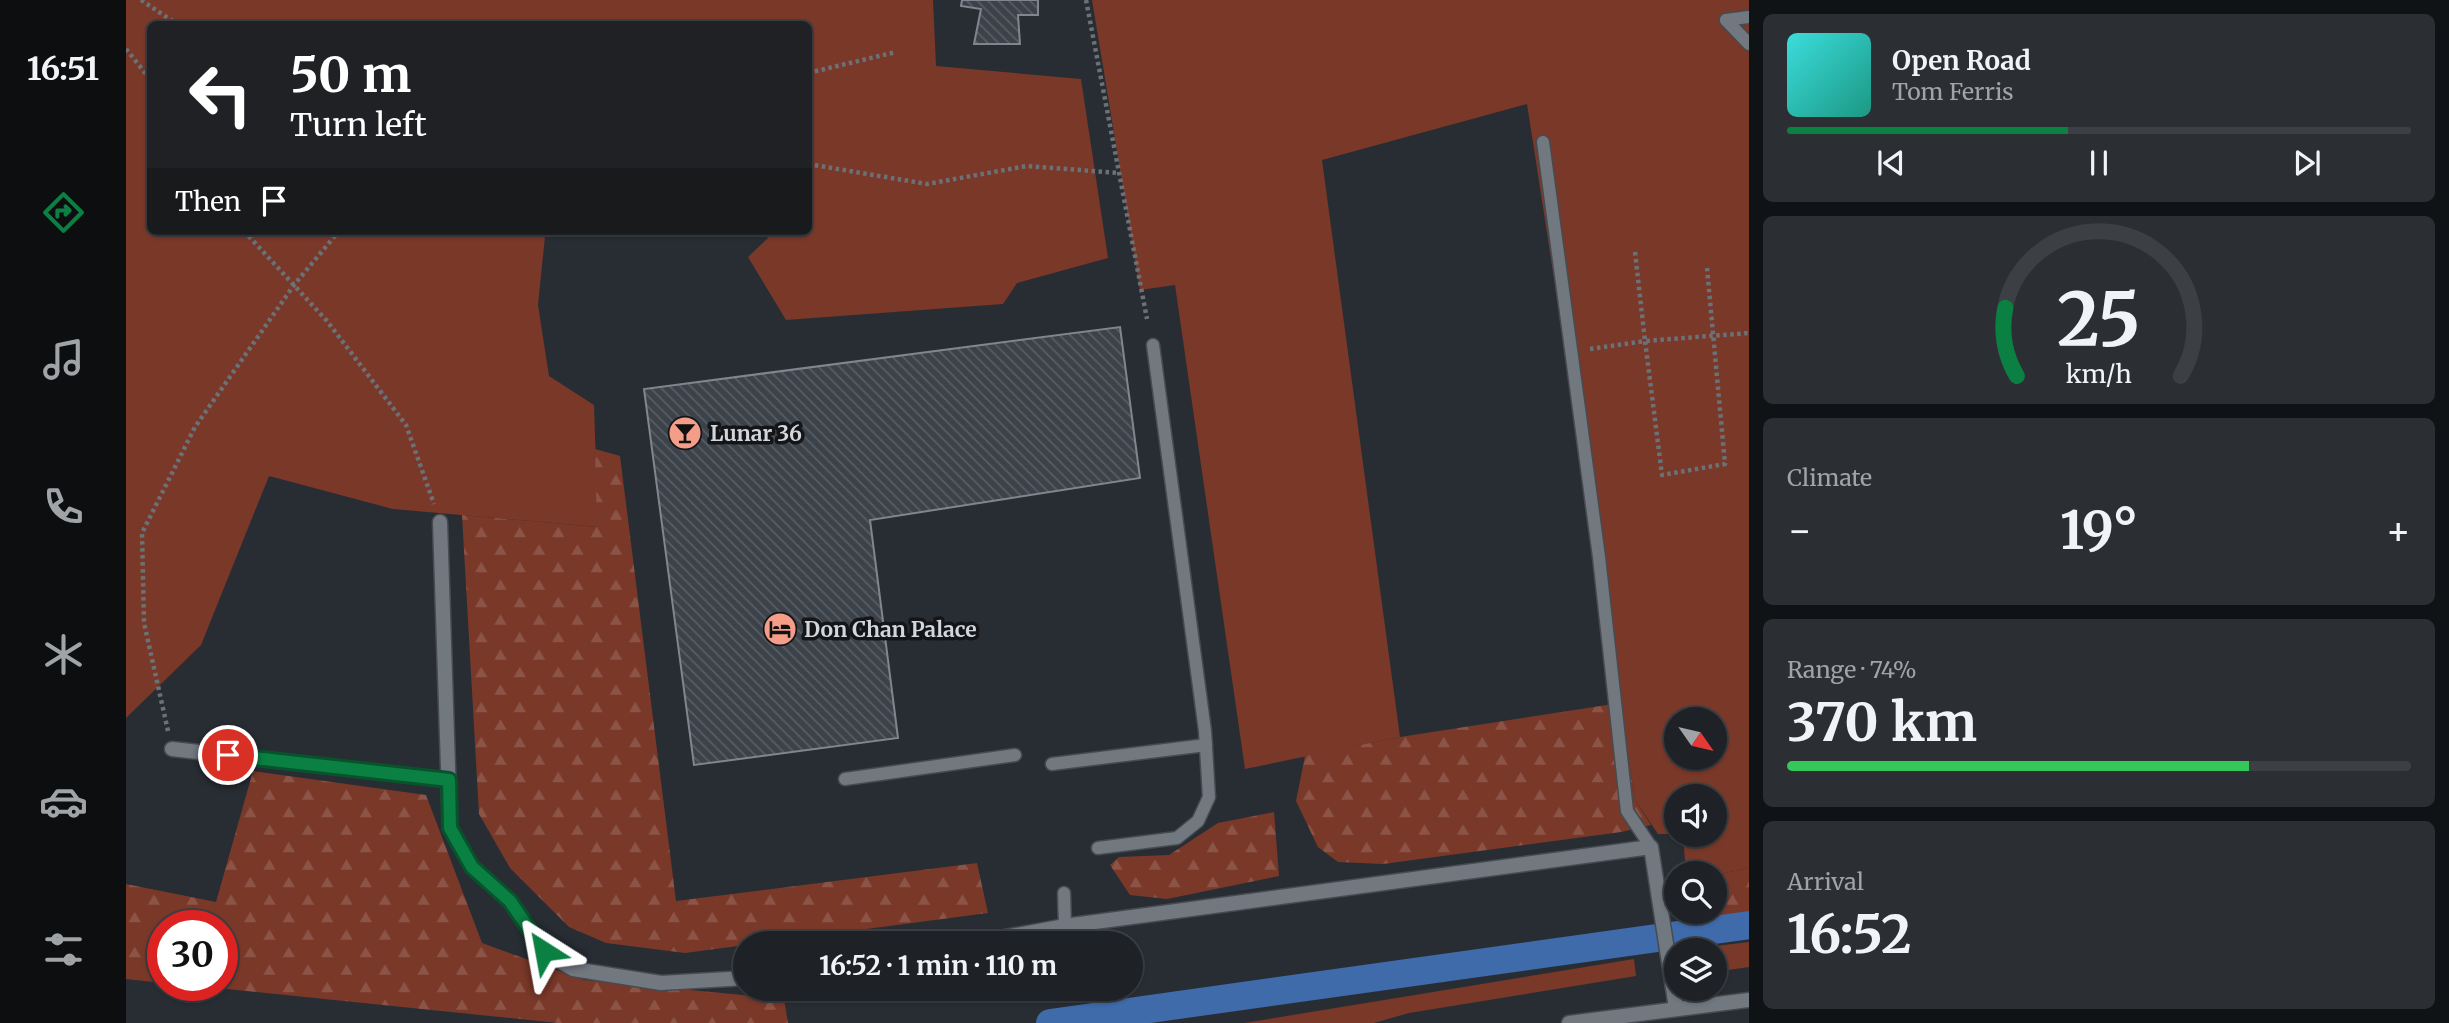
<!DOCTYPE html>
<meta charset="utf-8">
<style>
body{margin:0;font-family:Merriweather,serif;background:#2b2f33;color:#f1f3f6;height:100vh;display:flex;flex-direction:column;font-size:26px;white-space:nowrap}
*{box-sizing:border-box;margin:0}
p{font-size:23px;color:#a1a4a7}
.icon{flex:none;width:38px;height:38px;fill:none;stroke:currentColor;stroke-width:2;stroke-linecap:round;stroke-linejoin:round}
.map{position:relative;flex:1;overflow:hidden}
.details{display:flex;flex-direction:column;gap:14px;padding:14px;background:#101315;width:700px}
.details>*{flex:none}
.hud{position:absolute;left:21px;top:21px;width:665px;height:214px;border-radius:10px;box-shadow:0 2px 5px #0004,0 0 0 2px #3c3f44;background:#202124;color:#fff;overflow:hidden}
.needle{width:46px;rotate:124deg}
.fabs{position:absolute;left:1538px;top:707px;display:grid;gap:14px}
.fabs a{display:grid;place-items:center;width:63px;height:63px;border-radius:50%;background:#1e2227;box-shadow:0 2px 5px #0004,0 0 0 2px #3c3f44;font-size:35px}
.speed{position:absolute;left:21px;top:910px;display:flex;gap:14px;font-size:35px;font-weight:700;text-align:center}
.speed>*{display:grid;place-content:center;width:91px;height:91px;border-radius:50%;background:#1e2227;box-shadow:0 2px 5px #0004,0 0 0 2px #3c3f44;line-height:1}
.speed .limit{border:10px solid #d22;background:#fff;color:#111}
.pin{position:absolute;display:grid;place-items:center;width:60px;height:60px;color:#fff;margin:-30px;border:4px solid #fff;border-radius:50%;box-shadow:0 2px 7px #0007}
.me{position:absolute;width:77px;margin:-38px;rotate:326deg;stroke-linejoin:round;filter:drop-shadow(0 0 5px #0008)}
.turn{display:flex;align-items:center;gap:24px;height:147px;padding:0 28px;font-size:32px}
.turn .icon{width:91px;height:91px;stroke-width:2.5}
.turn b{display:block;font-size:49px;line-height:60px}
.then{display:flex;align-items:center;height:66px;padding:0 28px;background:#0003;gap:14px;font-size:26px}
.big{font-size:52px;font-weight:700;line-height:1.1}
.details .widget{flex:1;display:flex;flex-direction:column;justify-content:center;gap:10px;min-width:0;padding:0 24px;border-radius:10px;background:#2b2f33}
.details .dial{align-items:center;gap:0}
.dial svg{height:182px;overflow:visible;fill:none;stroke:#3c3f44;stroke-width:7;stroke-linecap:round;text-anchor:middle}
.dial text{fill:#f1f3f6;stroke:none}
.song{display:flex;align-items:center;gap:21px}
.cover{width:84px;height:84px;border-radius:10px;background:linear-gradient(135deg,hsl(180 70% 55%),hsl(170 70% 35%))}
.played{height:7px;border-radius:4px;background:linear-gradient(90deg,#0b8043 45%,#3c3f44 45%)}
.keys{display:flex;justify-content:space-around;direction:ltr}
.heat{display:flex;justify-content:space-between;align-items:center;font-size:38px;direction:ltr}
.charge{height:10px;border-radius:5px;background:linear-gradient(90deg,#34c759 74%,#3c3f44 0)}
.trip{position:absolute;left:607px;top:931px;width:410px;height:70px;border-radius:35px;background:#1e2227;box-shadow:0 2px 5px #0004,0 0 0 2px #3c3f44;font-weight:700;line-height:70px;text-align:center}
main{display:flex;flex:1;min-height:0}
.tab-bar{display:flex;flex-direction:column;width:126px;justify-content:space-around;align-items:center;background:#0c0e10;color:#a1a4a7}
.tab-bar .icon{width:49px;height:49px}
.tab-bar .active{color:#0b8043}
.tab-bar b{font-size:32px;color:#f1f3f6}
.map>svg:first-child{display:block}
.green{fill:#7a3828;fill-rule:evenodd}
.forest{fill:url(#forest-firs)}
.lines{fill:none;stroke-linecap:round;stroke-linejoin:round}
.canal{stroke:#3f6bab;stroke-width:28}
.building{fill:url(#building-back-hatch);stroke:#80868f;stroke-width:2}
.service-casing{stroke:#474b51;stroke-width:15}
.minor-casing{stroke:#474b51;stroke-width:17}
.path{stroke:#6c7177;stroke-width:4.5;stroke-dasharray:3.5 3.5;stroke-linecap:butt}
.service{stroke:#727880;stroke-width:12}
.minor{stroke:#727880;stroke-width:14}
.route-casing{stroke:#07532c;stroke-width:18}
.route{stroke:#0b8043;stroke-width:12}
.labels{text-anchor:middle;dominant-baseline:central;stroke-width:7;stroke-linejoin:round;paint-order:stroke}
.poi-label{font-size:21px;font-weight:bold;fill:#d3d6db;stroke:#131518;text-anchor:start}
</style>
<main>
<nav class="tab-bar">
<b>16:51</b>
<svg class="icon active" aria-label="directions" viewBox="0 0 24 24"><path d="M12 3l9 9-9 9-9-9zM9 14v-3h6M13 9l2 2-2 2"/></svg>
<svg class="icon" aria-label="music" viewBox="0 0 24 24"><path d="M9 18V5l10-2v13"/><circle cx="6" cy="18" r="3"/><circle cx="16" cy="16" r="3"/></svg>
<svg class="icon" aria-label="phone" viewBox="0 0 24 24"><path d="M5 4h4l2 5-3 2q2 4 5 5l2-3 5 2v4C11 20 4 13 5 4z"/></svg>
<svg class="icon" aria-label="climate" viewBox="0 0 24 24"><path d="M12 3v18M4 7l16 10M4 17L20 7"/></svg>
<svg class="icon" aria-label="car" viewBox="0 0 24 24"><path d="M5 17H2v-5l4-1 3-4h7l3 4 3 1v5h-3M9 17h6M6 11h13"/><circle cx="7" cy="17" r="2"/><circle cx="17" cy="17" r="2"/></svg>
<svg class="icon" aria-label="filters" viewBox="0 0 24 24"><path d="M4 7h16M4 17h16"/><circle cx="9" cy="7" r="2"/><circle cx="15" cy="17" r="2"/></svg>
</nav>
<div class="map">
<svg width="1623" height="1023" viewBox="0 0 1623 1023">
<defs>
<pattern id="forest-firs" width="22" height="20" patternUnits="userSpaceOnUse" patternTransform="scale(1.75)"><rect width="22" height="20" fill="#7a3828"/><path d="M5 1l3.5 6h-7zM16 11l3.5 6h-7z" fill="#8c5447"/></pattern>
<pattern id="building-back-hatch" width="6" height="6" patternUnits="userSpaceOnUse" patternTransform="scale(1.75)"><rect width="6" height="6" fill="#3c4249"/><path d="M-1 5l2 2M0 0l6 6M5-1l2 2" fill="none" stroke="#575d63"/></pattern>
</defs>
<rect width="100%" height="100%" fill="#282d34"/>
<g class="green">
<polygon points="0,0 807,0 810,66 955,79 982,258 891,283 877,304 660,320 622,257 642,238 636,231 682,231 682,24 24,24 24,231 411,231 419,236 412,305 423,376 468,405 472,527 267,509 143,476 75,645 0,718"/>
<path d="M966,0H1623V868L1589,875L1560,873L1557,835H1589V796H1550V834H1532L1509,800L1401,104L1196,160L1274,737L1119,769L1049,285L1014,290ZM1550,719H1589V758H1550Z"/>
<polygon points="1623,942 1623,967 1589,972 1589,950 1573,948"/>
<polygon points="1508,959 1510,976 1283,1013 1248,1023 1118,1023"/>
</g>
<g class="forest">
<polygon points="469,449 494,456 550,901 851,863 862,913 559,953 480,943 443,927 384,868 353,814 336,515 471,527"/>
<polygon points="1494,703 1509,800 1525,825 1495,832 1257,864 1212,862 1192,847 1170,801 1179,756 1274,737"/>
<polygon points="127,771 300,795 356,943 458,980 658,999 662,1023 432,1023 63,985 96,985 96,926 37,926 37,983 0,979 0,884 90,902"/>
<polygon points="1148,812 1153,876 1041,899 1004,895 984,865 993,857 1043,855 1092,823"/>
<polygon points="1623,868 1623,912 1566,921 1565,912 1589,912 1589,875"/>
</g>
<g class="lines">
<polyline class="canal" points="924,1023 1623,925"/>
</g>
<g class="building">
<polygon points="836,0 912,0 912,15 892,15 894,44 848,44 855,9 835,6"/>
<polygon points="994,327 1014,478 744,520 772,738 568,765 518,389"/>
</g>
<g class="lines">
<defs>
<g id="service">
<polyline points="1600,20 1623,44"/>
<polyline points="1600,20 1623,17"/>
<polyline points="1417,142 1473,557 1501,811 1525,847"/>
<polyline points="926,764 1080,745"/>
<polyline points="719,779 889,755"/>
<polyline points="972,848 1051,838 1072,821 1083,797 1079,731 1027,345"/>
<polyline points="938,893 939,926"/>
</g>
<g id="minor">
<polyline points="314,522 324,828 346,867 384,901 418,951 447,969 535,983 620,978"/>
<polyline points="46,749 323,780"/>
<polyline points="847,943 939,926 1525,847 1550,1008"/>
<polyline points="1443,1023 1623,1000"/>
</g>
</defs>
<use href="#service" class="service-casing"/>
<use href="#minor" class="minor-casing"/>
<g class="path">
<polyline points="15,0 51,24"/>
<polyline points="960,0 1021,319"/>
<polyline points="0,49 24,79"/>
<polyline points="682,73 770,52"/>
<polyline points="682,164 801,184 901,166 993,173"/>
<polyline points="118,231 201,321 280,425 308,504"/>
<polyline points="1509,252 1519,341 1623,333"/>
<polyline points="1464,349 1519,341 1536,475 1599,464 1581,268"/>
<polyline points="42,731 18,623 16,533 69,427 168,285 213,231"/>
</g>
<use href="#service" class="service"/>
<use href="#minor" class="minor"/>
</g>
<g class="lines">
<defs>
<polyline id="route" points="102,755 323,780 324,828 346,867 384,901 418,951"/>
</defs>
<use href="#route" class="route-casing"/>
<use href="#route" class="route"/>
</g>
<defs>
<symbol id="bar-disc" viewBox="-11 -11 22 22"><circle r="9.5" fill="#f49e89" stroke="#131518"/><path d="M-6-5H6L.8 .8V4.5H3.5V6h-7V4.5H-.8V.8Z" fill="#111"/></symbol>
<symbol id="hotel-disc" viewBox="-11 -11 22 22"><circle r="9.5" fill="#f49e89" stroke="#131518"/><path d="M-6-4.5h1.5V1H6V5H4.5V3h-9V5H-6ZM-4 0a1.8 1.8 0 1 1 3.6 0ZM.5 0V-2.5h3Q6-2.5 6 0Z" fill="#111"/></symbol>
</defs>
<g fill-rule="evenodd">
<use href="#bar-disc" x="540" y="414" width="38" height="38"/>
<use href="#hotel-disc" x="635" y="610" width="38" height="38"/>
</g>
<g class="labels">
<g class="poi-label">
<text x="584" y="433">Lunar 36</text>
<text x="678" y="629">Don Chan Palace</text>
</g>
</g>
</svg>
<div class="fabs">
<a><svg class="needle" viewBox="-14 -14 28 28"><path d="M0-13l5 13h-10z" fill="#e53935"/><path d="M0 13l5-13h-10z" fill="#a1a4a7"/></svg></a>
<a><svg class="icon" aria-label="sound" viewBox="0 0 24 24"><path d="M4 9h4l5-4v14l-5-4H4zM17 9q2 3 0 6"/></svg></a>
<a><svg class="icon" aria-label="search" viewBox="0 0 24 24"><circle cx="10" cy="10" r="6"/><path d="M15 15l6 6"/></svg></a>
<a><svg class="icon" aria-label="layers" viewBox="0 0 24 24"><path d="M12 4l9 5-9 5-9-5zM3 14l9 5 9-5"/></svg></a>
</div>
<div class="speed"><div class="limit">30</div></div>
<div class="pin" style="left:102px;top:755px;background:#d93025"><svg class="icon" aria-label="arrive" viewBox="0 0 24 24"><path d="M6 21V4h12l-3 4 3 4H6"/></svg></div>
<svg class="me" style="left:418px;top:951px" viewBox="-20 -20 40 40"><path d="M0-17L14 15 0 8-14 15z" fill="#0b8043" stroke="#fff" stroke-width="4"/></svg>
<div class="trip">16:52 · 1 min · 110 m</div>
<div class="hud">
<div class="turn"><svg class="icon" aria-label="left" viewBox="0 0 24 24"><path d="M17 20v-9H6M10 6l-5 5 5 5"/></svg><div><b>50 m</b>Turn left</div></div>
<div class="then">Then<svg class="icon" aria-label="arrive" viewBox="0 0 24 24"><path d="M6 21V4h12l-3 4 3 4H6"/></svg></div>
</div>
</div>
<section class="details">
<div class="widget">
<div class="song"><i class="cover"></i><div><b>Open Road</b><p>Tom Ferris</p></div></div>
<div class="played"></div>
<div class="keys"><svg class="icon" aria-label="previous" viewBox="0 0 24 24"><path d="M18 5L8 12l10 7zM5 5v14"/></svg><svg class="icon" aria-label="pause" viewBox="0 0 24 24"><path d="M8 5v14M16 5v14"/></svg><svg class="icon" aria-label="next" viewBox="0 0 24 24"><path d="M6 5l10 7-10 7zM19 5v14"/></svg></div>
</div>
<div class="widget dial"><svg viewBox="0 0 100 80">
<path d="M14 69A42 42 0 1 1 86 69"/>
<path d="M14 69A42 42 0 0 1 9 39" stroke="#0b8043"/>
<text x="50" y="56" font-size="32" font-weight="700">25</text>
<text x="50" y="72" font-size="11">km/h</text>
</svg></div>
<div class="widget"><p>Climate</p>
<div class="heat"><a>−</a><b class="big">19°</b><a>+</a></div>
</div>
<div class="widget"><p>Range · 74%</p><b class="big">370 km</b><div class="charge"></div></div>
<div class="widget"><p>Arrival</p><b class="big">16:52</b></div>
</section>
</main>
